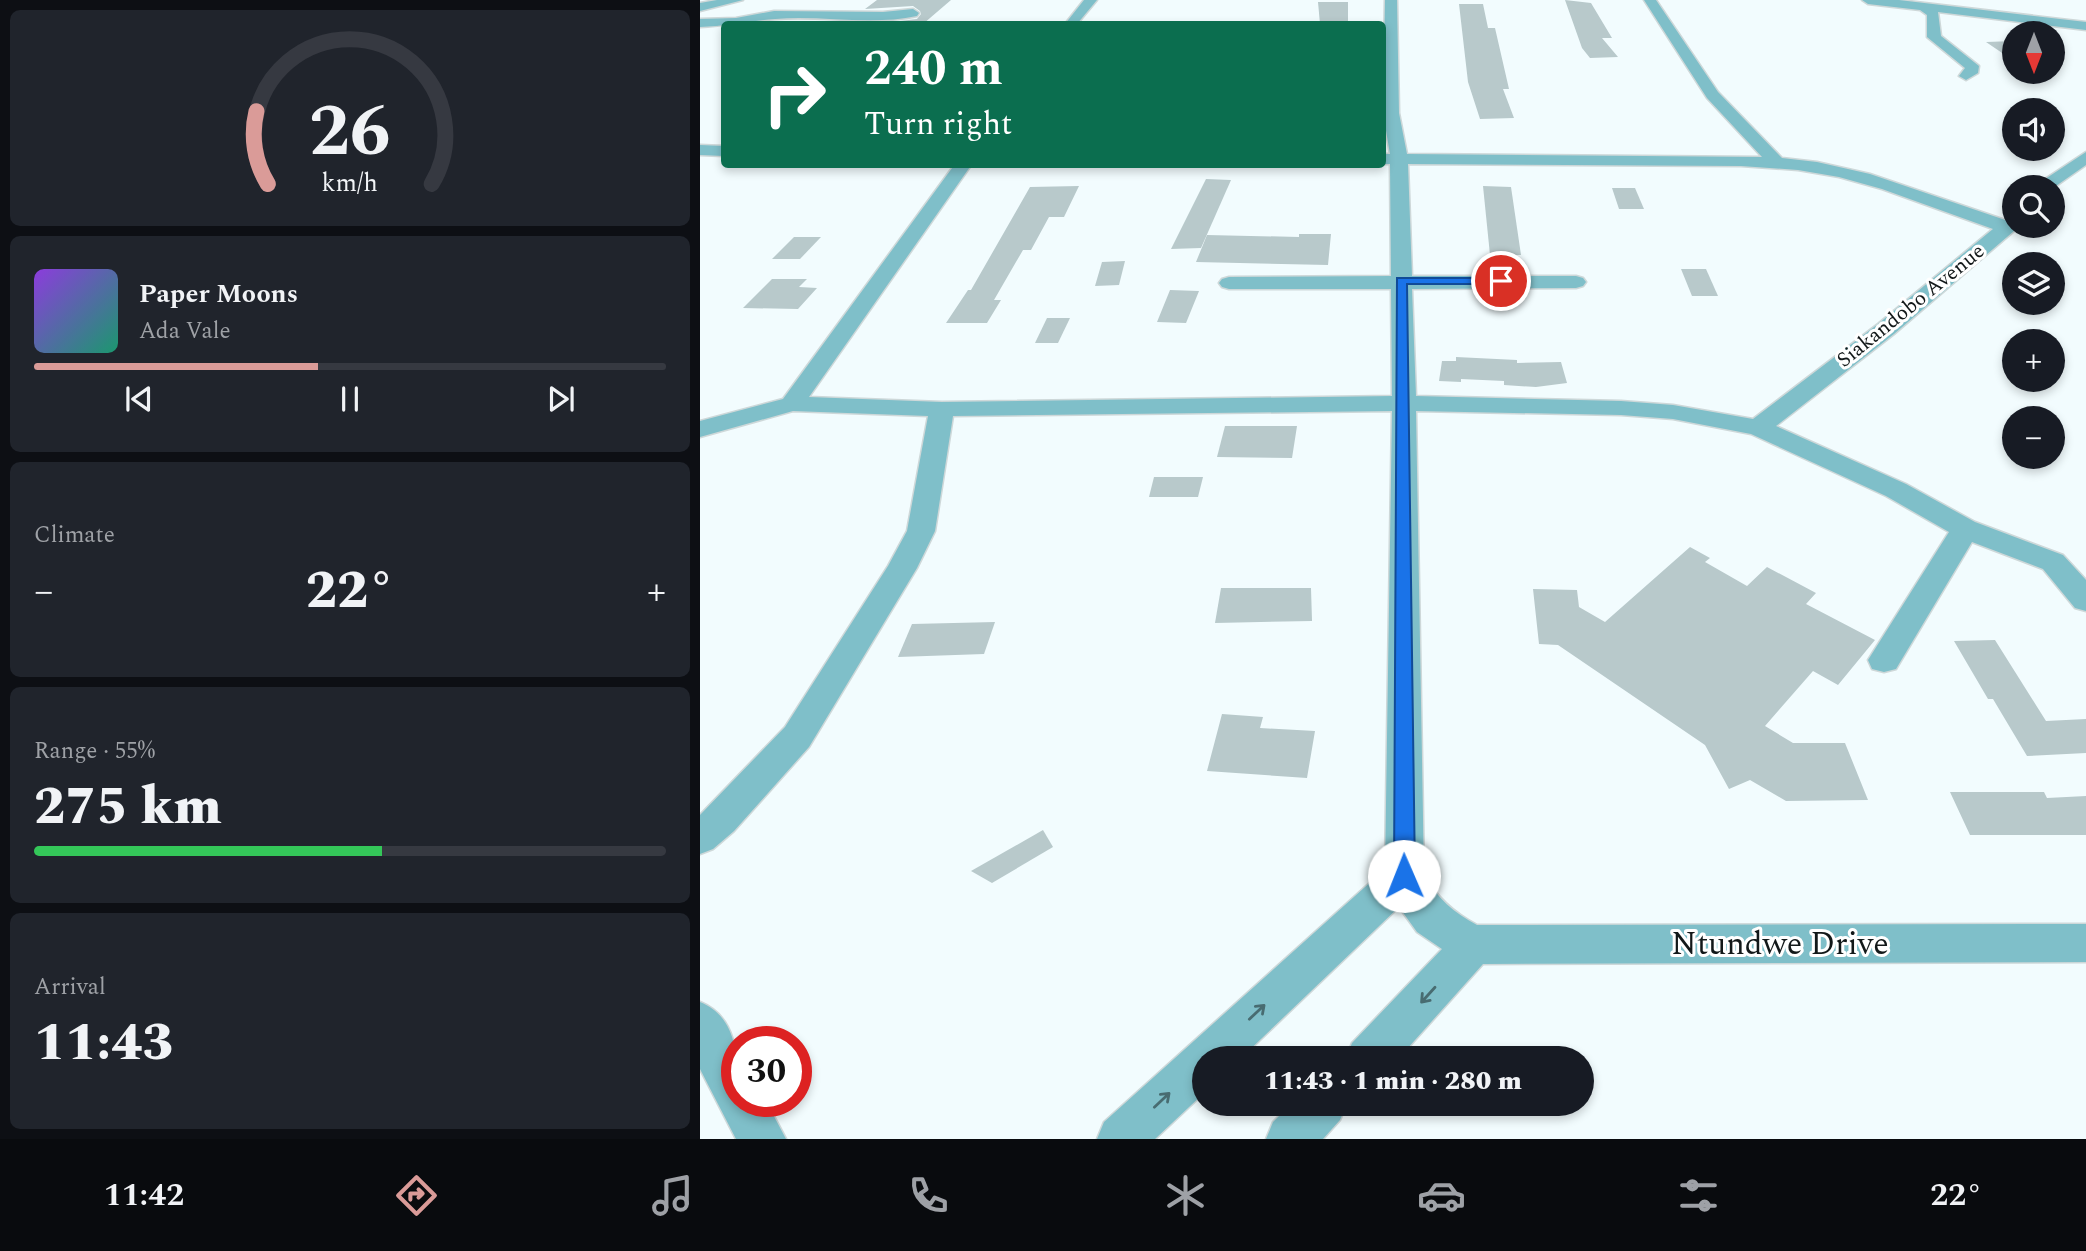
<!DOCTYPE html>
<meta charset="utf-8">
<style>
body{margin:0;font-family:Spectral,serif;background:#20242c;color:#f1f3f6;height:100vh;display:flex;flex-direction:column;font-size:26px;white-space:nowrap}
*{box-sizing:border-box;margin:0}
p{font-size:23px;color:#9ea1a6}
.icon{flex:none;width:38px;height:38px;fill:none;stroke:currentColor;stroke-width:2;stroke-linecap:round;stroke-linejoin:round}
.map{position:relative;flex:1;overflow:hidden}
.side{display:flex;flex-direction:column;gap:10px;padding:10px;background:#0d0f14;width:700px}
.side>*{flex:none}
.hud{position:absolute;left:21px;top:21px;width:665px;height:147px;border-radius:7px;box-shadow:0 4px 10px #0003;background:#0b6e4f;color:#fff;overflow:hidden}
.needle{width:46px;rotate:180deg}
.fabs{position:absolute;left:1302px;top:21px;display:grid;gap:14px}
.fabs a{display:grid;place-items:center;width:63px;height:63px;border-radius:50%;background:#171b24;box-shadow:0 4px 10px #0003;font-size:35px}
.speed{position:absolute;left:21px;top:1026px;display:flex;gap:14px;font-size:35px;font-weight:700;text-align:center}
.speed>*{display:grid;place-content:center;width:91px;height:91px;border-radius:50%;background:#171b24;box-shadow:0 4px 10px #0003;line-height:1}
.speed .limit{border:10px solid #d22;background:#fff;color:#111}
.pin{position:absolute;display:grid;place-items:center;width:60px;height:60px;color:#fff;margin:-30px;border:4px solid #fff;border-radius:50%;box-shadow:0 2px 7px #0007}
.me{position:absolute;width:77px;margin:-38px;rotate:359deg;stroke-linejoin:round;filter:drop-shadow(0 0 5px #0008)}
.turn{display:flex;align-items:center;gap:24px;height:147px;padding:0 28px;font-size:32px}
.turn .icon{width:91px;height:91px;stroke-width:2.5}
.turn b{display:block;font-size:49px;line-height:60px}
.big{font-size:52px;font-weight:800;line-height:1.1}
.side .widget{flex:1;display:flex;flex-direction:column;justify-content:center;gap:10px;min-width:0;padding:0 24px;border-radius:10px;background:#20242c}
.side .dial{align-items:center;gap:0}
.dial svg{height:182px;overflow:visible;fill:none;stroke:#363941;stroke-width:7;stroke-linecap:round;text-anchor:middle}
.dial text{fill:#f1f3f6;stroke:none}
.song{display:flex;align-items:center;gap:21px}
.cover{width:84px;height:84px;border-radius:10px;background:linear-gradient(135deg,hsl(270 70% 55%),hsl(160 70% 35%))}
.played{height:7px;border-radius:4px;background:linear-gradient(90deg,#da9b98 45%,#363941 45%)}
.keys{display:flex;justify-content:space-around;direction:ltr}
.heat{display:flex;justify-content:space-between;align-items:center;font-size:38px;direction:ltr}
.charge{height:10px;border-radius:5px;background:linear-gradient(90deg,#34c759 55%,#363941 0)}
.trip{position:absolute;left:492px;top:1046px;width:402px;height:70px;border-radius:35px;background:#171b24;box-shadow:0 4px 10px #0003;font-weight:800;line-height:70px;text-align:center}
.tabs{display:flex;height:112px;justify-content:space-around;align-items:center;background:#090b0e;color:#9ea1a6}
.tabs .icon{width:49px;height:49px}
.tabs .selected{color:#da9b98}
.tabs b{font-size:32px;color:#f1f3f6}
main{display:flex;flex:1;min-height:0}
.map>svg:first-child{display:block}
.building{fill:#b8c9cb}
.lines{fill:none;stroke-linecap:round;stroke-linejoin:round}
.minor-casing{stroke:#ced8d9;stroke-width:3}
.minor{fill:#7fbfc9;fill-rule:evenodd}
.oneway{stroke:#486c71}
.route{fill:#1a73e8;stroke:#114b97;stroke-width:2}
.labels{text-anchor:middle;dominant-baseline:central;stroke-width:6;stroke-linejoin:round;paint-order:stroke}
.far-street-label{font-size:21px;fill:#121819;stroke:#fff}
.near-street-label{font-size:32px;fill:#121819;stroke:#fff}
</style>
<main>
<section class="side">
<div class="widget dial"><svg viewBox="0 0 100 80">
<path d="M14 69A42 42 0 1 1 86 69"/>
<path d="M14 69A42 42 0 0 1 9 37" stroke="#da9b98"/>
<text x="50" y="56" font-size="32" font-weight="700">26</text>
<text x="50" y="72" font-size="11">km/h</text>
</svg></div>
<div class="widget">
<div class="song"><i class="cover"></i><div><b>Paper Moons</b><p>Ada Vale</p></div></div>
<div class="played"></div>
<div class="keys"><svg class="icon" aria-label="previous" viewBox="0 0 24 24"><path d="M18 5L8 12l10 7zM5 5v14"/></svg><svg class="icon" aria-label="pause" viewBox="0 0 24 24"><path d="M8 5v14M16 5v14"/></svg><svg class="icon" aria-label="next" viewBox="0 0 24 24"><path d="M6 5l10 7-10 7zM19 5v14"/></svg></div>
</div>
<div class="widget"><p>Climate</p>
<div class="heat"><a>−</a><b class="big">22°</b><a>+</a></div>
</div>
<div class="widget"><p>Range · 55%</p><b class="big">275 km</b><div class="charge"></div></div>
<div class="widget"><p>Arrival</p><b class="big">11:43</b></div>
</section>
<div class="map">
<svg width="1386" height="1139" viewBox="0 0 1386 1139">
<rect width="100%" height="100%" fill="#f2fcfe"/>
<g class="building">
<polygon points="177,0 251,0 223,24 145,24 200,21 217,19 221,14 220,11 213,6 165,9"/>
<polygon points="865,0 891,3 912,38 902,38 918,57 890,58 882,48"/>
<polygon points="618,2 648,2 648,24 620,24"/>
<polygon points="759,4 783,4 788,28 795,28 809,89 803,89 814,118 780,119 768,82"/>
<polygon points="1314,41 1314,61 1286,42"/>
<polygon points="506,179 531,180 501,248 471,249"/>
<polygon points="379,186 364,217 349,217 331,250 323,250 294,300 301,300 287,323 246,323 268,290 271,290 330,187"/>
<polygon points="783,186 811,187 821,255 790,255"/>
<polygon points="912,188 935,188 944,209 919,209"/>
<polygon points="599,234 631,234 628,265 496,262 507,235 599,237"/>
<polygon points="94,237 121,237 100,259 72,259"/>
<polygon points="425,261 419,285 395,286 402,262"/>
<polygon points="981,269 1006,269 1018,296 992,296"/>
<polygon points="72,279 107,279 99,287 117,288 98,309 43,308"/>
<polygon points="470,290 499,291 486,323 457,322"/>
<polygon points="347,318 370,318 358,343 335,343"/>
<polygon points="756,357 817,360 817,363 861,362 867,383 836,387 804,385 804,381 761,379 761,382 739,381 742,361 756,361"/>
<polygon points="525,426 597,426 592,458 517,457"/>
<polygon points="454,477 503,477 498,497 449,497"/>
<polygon points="990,547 1010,558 1005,562 1047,586 1067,567 1116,593 1106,604 1175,640 1138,685 1113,671 1065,726 1093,743 1145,743 1168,800 1086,801 1050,780 1029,789 1005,745 858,645 839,644 833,589 877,590 879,607 905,622"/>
<polygon points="521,588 611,588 612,621 515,623"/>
<polygon points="295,622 284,654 198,657 212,624"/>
<polygon points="1295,640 1346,721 1386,719 1386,753 1327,756 1293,699 1288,699 1254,641"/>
<polygon points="522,714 563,717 560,728 615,731 607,778 507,771"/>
<polygon points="1250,792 1344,792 1347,798 1386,796 1386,835 1270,835"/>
<polygon points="343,830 353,847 292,883 271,871"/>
</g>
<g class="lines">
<defs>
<g id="minor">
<polygon points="17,0 43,0 0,11 0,3"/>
<polygon points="384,0 397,0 377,24 365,24"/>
<path d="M685,0H697L699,113L707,154L1062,157L1007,98L944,0H956L1018,92L1082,158L1117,162L1170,174L1314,223L1317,227L1314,231L1194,334L1076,426L1206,484L1275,522L1363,555L1386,580V611L1375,608L1343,569L1272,542L1196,669L1184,672L1172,669L1168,660L1249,532L1186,496L1051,434L973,419L921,415L716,411L724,875C737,898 754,913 777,925L1386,924V962L783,964L698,1059H646L652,1043L742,949L717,932L699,907L540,1059H504V1093L455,1139H397L404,1122L685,869L692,411L253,416L235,531L217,568L109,747L34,831L13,849L0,854V815L85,727L188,566L207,531L228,416L93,411L0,437V421L83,399L255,164H272L109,397L242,402L692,396L691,289H529L522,287L519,283L522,279L529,277L691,276L690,164H682V154H690L683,113ZM708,164L1041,166L1098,170L1139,177L1182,189L1293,229L1178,324L1053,419L973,405L921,401L716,396L712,289L876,288L883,286L886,282L883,278L876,276H712Z"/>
<polygon points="1162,0 1199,0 1386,22 1386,30 1238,12 1241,36 1279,66 1278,73 1266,80 1259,76 1265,68 1227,37 1227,15 1220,10 1168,4"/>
<path d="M213,9L219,13L217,16C171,26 122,15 75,19C48,21 26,26 0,27V19L36,18L74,11L183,12Z"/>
<polygon points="0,145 24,146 24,156 0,155"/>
<polygon points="1386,152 1386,165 1353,188 1333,187"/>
<path d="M0,1002C41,1019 37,1063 37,1101H66L86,1139H36L0,1069Z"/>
<polygon points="591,1104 647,1104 640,1120 623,1139 566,1139 573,1122"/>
</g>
</defs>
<use href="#minor" class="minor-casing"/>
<use href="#minor" class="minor"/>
</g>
<defs><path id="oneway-shaft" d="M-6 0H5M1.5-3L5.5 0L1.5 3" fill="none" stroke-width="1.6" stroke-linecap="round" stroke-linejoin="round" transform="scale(1.75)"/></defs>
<g class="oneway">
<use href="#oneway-shaft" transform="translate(728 995) rotate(132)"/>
<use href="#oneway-shaft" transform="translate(557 1012) rotate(-43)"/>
<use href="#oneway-shaft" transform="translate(462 1100) rotate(-43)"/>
</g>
<polygon class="route" points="697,278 801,278 806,281 801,284 707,284 715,876 712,883 704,886 697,883 694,876"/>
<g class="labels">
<g class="far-street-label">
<text transform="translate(1211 306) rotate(-39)">Siakandobo Avenue</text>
</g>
<g class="near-street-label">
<text x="1080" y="944">Ntundwe Drive</text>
</g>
</g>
</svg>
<div class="fabs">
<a><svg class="needle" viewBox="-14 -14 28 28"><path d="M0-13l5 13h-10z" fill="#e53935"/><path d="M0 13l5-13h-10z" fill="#9ea1a6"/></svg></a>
<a><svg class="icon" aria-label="sound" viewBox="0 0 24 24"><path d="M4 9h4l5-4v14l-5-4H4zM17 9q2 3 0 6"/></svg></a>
<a><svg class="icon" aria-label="search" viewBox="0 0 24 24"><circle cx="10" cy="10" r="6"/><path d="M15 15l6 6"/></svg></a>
<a><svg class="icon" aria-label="layers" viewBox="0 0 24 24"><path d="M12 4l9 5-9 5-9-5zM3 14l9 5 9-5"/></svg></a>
<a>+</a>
<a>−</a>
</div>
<div class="speed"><div class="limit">30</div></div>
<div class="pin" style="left:801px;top:281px;background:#d93025"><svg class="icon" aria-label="arrive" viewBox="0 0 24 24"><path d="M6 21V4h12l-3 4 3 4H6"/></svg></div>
<svg class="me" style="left:704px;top:876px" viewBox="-20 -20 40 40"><circle r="19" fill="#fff"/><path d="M0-13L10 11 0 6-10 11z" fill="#1a73e8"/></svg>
<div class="trip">11:43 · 1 min · 280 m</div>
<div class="hud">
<div class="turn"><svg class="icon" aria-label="right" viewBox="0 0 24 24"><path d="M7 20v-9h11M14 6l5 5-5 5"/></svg><div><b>240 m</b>Turn right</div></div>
</div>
</div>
</main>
<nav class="tabs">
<b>11:42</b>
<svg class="icon selected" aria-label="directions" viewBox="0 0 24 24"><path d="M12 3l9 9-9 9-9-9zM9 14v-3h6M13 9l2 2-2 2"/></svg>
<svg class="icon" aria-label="music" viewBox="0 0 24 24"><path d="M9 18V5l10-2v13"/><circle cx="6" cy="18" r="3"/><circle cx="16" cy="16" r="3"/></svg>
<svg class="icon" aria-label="phone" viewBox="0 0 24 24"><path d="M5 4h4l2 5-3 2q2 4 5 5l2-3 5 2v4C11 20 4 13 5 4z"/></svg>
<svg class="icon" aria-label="climate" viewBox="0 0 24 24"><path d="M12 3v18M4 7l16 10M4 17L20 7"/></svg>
<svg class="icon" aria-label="car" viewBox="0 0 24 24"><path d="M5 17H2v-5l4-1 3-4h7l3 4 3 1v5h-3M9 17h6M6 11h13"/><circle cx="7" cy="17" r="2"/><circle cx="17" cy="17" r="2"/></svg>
<svg class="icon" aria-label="filters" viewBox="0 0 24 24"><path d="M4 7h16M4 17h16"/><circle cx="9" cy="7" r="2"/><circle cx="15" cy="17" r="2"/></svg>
<b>22°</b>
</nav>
